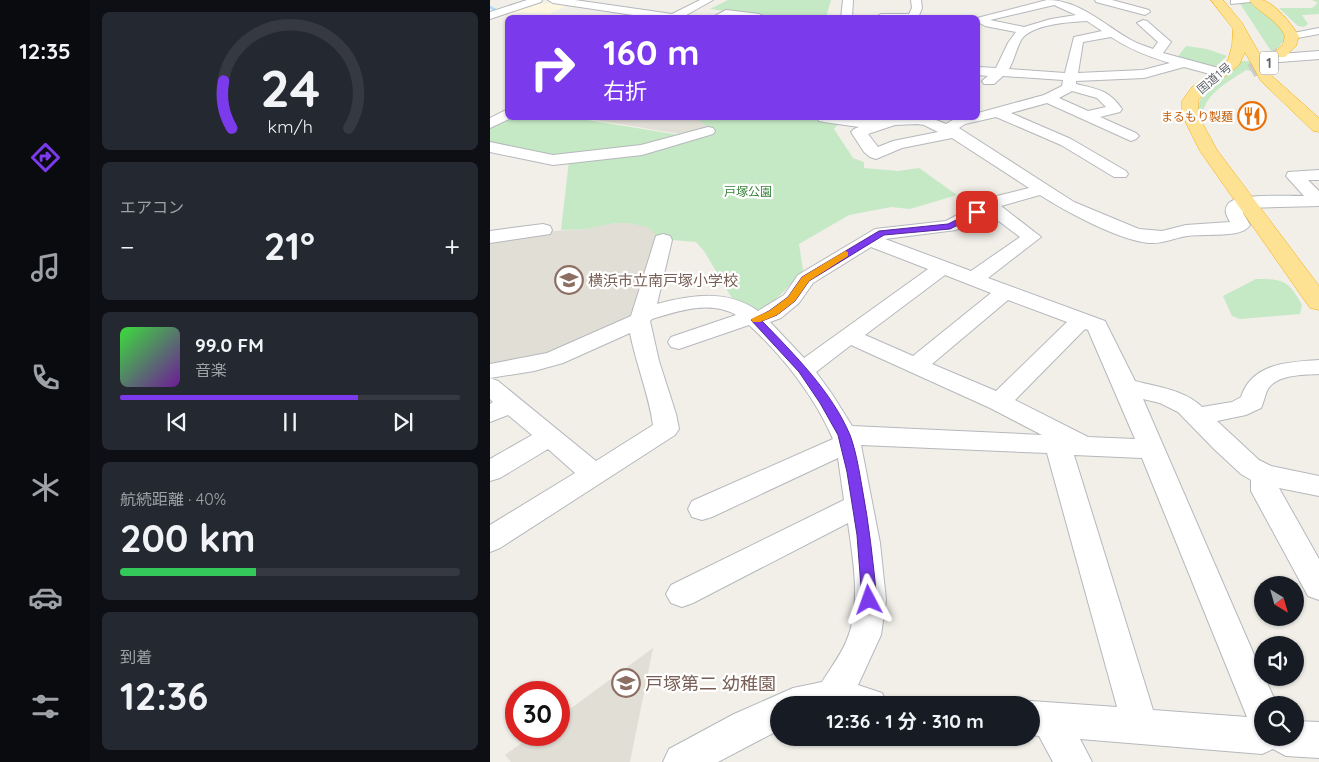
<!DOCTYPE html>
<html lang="ja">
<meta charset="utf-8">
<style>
body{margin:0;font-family:Quicksand,"Noto Sans JP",sans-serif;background:#242831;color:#f1f3f6;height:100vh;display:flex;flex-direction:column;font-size:19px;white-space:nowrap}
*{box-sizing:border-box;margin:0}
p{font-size:16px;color:#9ea1a6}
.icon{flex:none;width:28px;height:28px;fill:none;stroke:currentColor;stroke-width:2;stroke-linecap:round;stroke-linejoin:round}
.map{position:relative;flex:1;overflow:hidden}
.side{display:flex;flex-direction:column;gap:12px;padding:12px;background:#0d0f14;width:400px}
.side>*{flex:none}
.guide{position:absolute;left:15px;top:15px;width:475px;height:105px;border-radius:8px;box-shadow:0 1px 4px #0004;background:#7c3aed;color:#fff;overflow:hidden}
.needle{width:32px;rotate:143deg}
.buttons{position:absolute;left:764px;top:576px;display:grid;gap:10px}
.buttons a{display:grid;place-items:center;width:50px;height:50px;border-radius:50%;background:#171b24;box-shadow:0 1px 4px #0004;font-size:25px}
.speed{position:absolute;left:15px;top:681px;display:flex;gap:10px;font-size:25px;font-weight:700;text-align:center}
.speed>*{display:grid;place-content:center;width:65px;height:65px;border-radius:50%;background:#171b24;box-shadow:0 1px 4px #0004;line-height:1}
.speed .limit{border:8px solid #d22;background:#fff;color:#111}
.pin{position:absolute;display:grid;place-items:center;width:42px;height:42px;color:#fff;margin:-21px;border-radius:10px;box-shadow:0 2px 8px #0006}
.me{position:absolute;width:55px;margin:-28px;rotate:356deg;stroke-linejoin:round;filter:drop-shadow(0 0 4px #0008)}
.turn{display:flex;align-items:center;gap:18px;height:105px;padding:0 15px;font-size:22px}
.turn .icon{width:65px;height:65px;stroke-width:2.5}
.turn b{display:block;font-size:35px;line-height:42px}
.big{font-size:38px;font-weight:700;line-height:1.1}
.side .card{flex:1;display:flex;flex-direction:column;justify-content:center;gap:8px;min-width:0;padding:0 18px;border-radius:8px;background:#242831}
.side .dial{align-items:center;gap:0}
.dial svg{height:130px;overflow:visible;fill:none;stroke:#363941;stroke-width:7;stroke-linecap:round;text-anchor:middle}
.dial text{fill:#f1f3f6;stroke:none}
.song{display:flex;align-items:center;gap:15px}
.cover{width:60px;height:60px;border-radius:8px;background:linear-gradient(135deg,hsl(120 70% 55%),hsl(280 70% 35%))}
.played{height:5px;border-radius:2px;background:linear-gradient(90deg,#7c3aed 70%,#363941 70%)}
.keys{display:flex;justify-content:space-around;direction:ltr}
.heat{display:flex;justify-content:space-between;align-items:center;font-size:28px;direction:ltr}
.charge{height:8px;border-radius:4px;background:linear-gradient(90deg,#34c759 40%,#363941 0)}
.trip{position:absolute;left:280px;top:696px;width:270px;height:50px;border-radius:25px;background:#171b24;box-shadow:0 1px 4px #0004;font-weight:700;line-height:50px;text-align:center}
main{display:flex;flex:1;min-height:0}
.dock{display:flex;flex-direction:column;width:90px;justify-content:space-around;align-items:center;background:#090b0e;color:#9ea1a6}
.dock .icon{width:35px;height:35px}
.dock .selected{color:#7c3aed}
.dock b{font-size:22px;color:#f1f3f6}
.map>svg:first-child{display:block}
.commercial{fill:#fef7e0}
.education{fill:#e1ded6}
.green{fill:#c5e8c5}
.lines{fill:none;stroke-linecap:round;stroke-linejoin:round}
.stream{stroke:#aadaff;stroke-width:2.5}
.highway-tunnel{stroke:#ccccc8;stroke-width:14;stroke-dasharray:14 7;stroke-linecap:butt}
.minor-casing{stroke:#b5b8bc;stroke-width:2}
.highway-casing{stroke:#f9ab00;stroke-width:1}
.minor{fill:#fff;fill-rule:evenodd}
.highway{fill:#fde293;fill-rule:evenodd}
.route{fill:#7c3aed;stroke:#51269a}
.slow{fill:#f59e0b}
.labels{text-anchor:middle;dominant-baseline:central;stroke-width:4.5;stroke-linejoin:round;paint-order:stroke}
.far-street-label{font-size:12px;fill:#5f6368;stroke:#fff}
.far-food-label{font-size:12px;fill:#c56008;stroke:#fff;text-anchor:end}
.far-park-label{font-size:12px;fill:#348238;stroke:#fff}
.shield{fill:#fff;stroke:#8f9295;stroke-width:1}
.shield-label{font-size:14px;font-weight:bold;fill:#5f6368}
.education-label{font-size:15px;fill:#785e54;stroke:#fff;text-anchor:start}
.near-education-label{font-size:18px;fill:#785e54;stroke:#fff;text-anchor:start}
</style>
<main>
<nav class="dock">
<b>12:35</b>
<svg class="icon selected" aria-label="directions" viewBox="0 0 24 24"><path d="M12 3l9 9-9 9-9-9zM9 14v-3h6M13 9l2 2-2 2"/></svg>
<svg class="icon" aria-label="music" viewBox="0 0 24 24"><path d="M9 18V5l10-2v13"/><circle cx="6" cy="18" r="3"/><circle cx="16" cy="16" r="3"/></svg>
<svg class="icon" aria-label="phone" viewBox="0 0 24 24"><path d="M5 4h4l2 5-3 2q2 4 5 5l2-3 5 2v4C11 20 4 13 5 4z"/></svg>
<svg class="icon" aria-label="climate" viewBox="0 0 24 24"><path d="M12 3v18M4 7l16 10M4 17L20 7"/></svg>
<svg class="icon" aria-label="car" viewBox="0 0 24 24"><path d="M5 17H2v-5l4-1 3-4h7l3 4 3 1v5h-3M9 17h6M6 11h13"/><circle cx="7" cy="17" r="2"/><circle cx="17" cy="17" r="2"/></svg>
<svg class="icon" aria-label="filters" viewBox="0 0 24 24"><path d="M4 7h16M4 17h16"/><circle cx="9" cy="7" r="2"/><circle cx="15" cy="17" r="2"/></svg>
</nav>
<section class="side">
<div class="card dial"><svg viewBox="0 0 100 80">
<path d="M14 69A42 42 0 1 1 86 69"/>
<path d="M14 69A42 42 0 0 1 9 40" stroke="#7c3aed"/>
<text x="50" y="56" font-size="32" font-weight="700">24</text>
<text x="50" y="72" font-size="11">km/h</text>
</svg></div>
<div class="card"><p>エアコン</p>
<div class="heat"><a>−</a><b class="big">21°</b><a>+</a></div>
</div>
<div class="card">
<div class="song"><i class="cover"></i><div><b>99.0 FM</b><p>音楽</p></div></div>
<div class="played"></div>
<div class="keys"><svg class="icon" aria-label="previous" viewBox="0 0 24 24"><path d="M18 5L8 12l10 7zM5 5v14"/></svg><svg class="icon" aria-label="pause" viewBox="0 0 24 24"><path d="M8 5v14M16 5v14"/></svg><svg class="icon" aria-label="next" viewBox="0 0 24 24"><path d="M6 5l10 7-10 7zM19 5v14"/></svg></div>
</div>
<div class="card"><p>航続距離 · 40%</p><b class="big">200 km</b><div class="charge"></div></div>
<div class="card"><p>到着</p><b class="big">12:36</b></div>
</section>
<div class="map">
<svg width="829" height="762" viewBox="0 0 829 762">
<rect width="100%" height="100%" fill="#f1efe8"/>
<polygon class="commercial" points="62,2 76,6 59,14 31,12 14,16 12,14 46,3 56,4"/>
<g class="education">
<polygon points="94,118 206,118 219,127 190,134"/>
<polygon points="126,223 138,223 159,227 171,239 149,311 142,311 137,323 56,359 0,367 0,238 33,233 95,229"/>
<polygon points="163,648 140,762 21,762 15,755 43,735 69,735 69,717"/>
</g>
<g class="green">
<polygon points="238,0 341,0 336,17 282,17 220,9"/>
<path d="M758,0C771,9 796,21 794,40L788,48L781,51L749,2Z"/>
<polygon points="822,0 829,0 829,14 812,15 818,24 814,27 808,26 789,8 822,8 828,3"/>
<polygon points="696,46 717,49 737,56 724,68 686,59"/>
<path d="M750,61H761L770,73L756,70C735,84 706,98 714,127C694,98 730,78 750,61Z"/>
<path d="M18,118H85L190,135L218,127L206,118H330L349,123L344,129L363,158L374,162V168L408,171L429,168L467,195L420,209L401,207L359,215L309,244L313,271C298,285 284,307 264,311L243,300L214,251L206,242L171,239L157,227L138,223H126L95,229L71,230L79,161L0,145V127Z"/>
<path d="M766,279C795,279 798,281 812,305L810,314L750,319L742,316L733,296Z"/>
</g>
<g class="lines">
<polyline class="stream" points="0,7 8,11"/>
<polyline class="highway-tunnel" points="761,71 790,54"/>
<defs>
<g id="minor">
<polygon points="37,0 52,0 51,2 0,19 0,12"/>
<polygon points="58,0 85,0 182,14 210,0 223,0 191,18 163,18 63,3"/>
<polygon points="353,0 363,0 362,18 351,18"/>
<polygon points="421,0 431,0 432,8 428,18 386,17 391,14 419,14 422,8"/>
<path d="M557,0C590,0 614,25 641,40C648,44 656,46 663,49L668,42L647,23L653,20L657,21L681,42L673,53L736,70L737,73L731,77L694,67L654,78L586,81V84C607,89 619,90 632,109L630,112L610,117L646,133L649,136L646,139L641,141L557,103L521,113L581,139L636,171L638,174L636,177H624L571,145L506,117L475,124L469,128L584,202L649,229L672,231L696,225L740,222C737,216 733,211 738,204C745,193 800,196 814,196L796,176L798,172L829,170V180H818L829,191V206L754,208L753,213L760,225C753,236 732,234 720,235C713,235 705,235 697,236C684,238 673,244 659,243C629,240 576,212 550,195L511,206L551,237L498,278L615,321L645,381C668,387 695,390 712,407L742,402L751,397C762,363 798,362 829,360V374C815,375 787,374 778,389C775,394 774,402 771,408L756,415L727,421L769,460L781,466L829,476V496L789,488L829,559V600L818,596L761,491V480L751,474L724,449L688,412L670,403L653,399L772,673V678H775L787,705H772V738H805V721L829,722V758L796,756L783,749L772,754L590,739L602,762H563L549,736L541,735V705H531L541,701L627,707L557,453L371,445L390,543L396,600L391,635L368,685L392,693L398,705H289V730L228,762H173L179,749L244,714L303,688L332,682C340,669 350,656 356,642C372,606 363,560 358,523L203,603L192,607L181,603L176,594L181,585L354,500L348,458L222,517L212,520L202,517L198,509L202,501L343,439C325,397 293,356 259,325L189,349L181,347L178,342L181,337L246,315C220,300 189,311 162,319L160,321L169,361L186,414L189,429L185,435L10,548L0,552V525L85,473L58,449L10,478L0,481V459L42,435L18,415L0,422V404L3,402L0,399V364L57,353L141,316L166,236L173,234L180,236L182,240L167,304C202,295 237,289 268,311L294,295L308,275L385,229L456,221L499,198L539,188L462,138L412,148L386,159L380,157L374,152L361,132L364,129L369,127L334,122L329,121L327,118H441L456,124L466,118H488V113L554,95L572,86L573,80L513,76L504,84H494L492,81L498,76L488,75V67L506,68L518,43L526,32L495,26L488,22L487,18ZM564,5L586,15L561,19L534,27L500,20ZM597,21L612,31L584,37L575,73L519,69C524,60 526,50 531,40C541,24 579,22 597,21ZM621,37C639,49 659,57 680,63L653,70L588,73L593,42ZM582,91L607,98L616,107L598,111L569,98ZM427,124L434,125L448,132L403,141L388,147L378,134L405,125ZM498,213L530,237L481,271L395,239L466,230ZM381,247L438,269L314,358L280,322L291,318L309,303L323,283ZM455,275L501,293L423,356L375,335ZM518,300L577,322L506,391L442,364ZM595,329L598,330L645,439L598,437L525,400ZM140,333C146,364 159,395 163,425L106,461L8,381L0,378L44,371L73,363ZM361,345L500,408L552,435L362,426L342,394L326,372ZM584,455L652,458L757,717L663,710Z"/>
<polygon points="605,0 622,0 659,10 660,12 655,15 606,2"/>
<polygon points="741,0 761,0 760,2 741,4"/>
<polygon points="236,10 269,14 274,17 221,18"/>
<polygon points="829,28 829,34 802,39 796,36 798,34"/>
<polygon points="829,51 829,59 775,63 769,59 775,55"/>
<polygon points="18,109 18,118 21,118 0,128 0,118"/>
<polygon points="218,127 223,128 225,131 223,134 152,155 63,165 0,152 0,142 63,155 151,145"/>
<polygon points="53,224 60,226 62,230 60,234 0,243 0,231"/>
</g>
<g id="highway">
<polygon points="721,0 733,0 752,23 782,76 829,118 829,132 823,131 771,81 755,52 749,65 714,93 708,101 708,115 727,150 829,286 829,310 820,308 710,151 692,115 692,101 702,87 738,60 742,46 743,29"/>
<path d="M759,0C763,0 768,0 771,0C785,2 802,25 809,36L806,46L795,57H785L783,54L793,44L795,36C787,19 770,14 759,0Z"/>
</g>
</defs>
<use href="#minor" class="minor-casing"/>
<use href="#highway" class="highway-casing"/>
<use href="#minor" class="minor"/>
<use href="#highway" class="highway"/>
</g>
<path class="route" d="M487,210L491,212L490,214L460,229L394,235L319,281L305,301L287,315L272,321C304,354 342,392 360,435C366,451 369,470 372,487C379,524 383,561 387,600L385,604L379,606L374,604L372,600L367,535L357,472L348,435L330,403L309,372L261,320L279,311L298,297L312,277L389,231L458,224Z"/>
<polygon class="slow" points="355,251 358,252 358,256 319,281 305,301 287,315 270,322 263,322 261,320 263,318 279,311 298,297 312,277"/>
<defs>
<symbol id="restaurant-ring" viewBox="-11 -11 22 22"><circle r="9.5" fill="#fff" stroke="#e8710a" stroke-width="1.5"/><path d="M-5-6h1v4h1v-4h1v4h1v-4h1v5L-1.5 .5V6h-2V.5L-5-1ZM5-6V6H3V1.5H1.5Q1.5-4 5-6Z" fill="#e8710a"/></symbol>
<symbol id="school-ring" viewBox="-11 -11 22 22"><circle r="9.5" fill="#fff" stroke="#8d6e63" stroke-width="1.5"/><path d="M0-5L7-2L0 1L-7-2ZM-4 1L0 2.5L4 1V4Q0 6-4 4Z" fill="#8d6e63"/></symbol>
</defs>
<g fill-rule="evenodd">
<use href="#restaurant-ring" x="746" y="100" width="32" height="32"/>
<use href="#school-ring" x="63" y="264" width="32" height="32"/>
<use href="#school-ring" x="120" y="667" width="32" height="32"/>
</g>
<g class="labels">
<g class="far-street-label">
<text transform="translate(724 78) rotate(-40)">国道1号</text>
</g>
<g class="far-food-label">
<text x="743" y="116">まるもり製麺</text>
</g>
<g class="far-park-label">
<text x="258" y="191">戸塚公園</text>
</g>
<rect class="shield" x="770" y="51.5" width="18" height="23" rx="4"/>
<g class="shield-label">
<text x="779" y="63">1</text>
</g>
<g class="education-label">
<text x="98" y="280">横浜市立南戸塚小学校</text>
</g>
<g class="near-education-label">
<text x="155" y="683">戸塚第二 幼稚園</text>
</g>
</g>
</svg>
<div class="buttons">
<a><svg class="needle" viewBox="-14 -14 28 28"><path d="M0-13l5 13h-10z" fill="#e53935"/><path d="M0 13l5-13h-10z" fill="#9ea1a6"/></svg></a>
<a><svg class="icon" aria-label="sound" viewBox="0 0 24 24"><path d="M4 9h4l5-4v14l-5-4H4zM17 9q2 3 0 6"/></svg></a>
<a><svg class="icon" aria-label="search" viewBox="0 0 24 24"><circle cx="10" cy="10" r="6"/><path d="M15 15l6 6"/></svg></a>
</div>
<div class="speed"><div class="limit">30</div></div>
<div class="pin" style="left:487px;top:212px;background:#d93025"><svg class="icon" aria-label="arrive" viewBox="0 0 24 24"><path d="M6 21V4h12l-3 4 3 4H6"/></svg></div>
<svg class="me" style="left:379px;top:600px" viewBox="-20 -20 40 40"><path d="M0-17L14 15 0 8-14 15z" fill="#7c3aed" stroke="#fff" stroke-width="4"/></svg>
<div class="trip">12:36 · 1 分 · 310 m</div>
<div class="guide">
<div class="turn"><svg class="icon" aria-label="right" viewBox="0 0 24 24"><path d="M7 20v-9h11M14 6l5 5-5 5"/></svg><div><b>160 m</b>右折</div></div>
</div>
</div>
</main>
